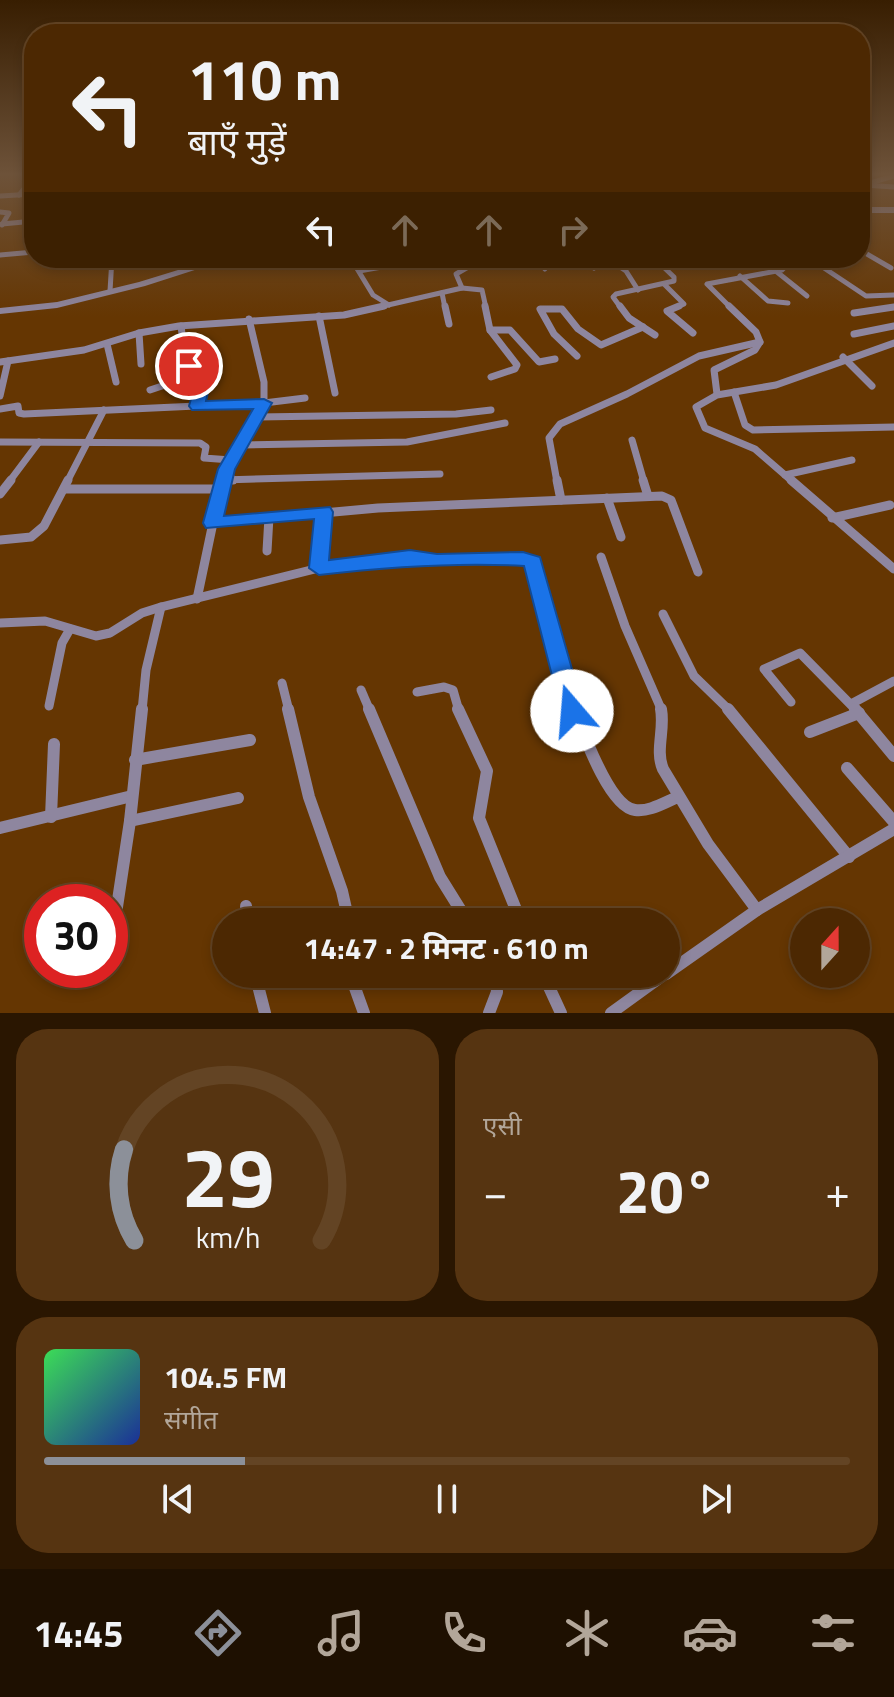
<!DOCTYPE html>
<html lang="hi">
<meta charset="utf-8">
<style>
body{margin:0;font-family:"Titillium Web","Noto Sans Devanagari",sans-serif;background:#563411;color:#f1f3f6;height:100vh;display:flex;flex-direction:column;font-size:30px;white-space:nowrap}
*{box-sizing:border-box;margin:0}
p{font-size:26px;color:#b2a699}
.icon{flex:none;width:44px;height:44px;fill:none;stroke:currentColor;stroke-width:2;stroke-linecap:round;stroke-linejoin:round}
.map{position:relative;height:1013px;overflow:hidden}
.sheet{display:flex;flex-direction:column;gap:16px;padding:16px;background:#2a1601;flex:1}
.sheet>*{flex:none}
.banner{position:absolute;left:24px;top:24px;width:846px;height:244px;border-radius:32px;box-shadow:0 4px 12px #0003,0 0 0 2px #634424;background:#4c2802;color:#f1f3f6;overflow:hidden}
.needle{width:52px;rotate:21deg}
.fabs{position:absolute;left:790px;top:908px;display:grid;gap:16px}
.fabs a{display:grid;place-items:center;width:80px;height:80px;border-radius:50%;background:#4c2802;box-shadow:0 4px 12px #0003,0 0 0 2px #634424;font-size:40px}
.speed{position:absolute;left:24px;top:884px;display:flex;gap:16px;font-size:40px;font-weight:700;text-align:center}
.speed>*{display:grid;place-content:center;width:104px;height:104px;border-radius:50%;background:#4c2802;box-shadow:0 4px 12px #0003,0 0 0 2px #634424;line-height:1}
.speed .limit{border:12px solid #d22;background:#fff;color:#111}
.pin{position:absolute;display:grid;place-items:center;width:68px;height:68px;color:#fff;margin:-34px;border:4px solid #fff;border-radius:50%;box-shadow:0 2px 8px #0007}
.me{position:absolute;width:88px;margin:-44px;rotate:342deg;stroke-linejoin:round;filter:drop-shadow(0 0 6px #0008)}
.turn{display:flex;align-items:center;gap:28px;height:168px;padding:0 32px;font-size:36px}
.turn .icon{width:104px;height:104px;stroke-width:2.5}
.turn b{display:block;font-size:56px;line-height:68px}
.lanes{display:flex;align-items:center;height:76px;padding:0 32px;background:#0003;justify-content:center;gap:40px;direction:ltr}
.lanes .off{opacity:.35}
.big{font-size:60px;font-weight:700;line-height:1.1}
.sheet .widget{flex:1;display:flex;flex-direction:column;justify-content:center;gap:12px;min-width:0;padding:0 28px;border-radius:32px;background:#563411}
.sheet .dial{align-items:center;gap:0}
.dial svg{height:208px;overflow:visible;fill:none;stroke:#634424;stroke-width:7;stroke-linecap:round;text-anchor:middle}
.dial text{fill:#f1f3f6;stroke:none}
.song{display:flex;align-items:center;gap:24px}
.cover{width:96px;height:96px;border-radius:12px;background:linear-gradient(135deg,hsl(130 70% 55%),hsl(230 70% 35%))}
.played{height:8px;border-radius:4px;background:linear-gradient(90deg,#8c9099 25%,#634424 25%)}
.keys{display:flex;justify-content:space-around;direction:ltr}
.heat{display:flex;justify-content:space-between;align-items:center;font-size:44px;direction:ltr}
.sheet .tiles{flex:1;display:grid;gap:16px;grid-template-columns:1fr 1fr}
.widget:last-child{grid-column:span 2}
.trip{position:absolute;left:212px;top:908px;width:468px;height:80px;border-radius:40px;background:#4c2802;box-shadow:0 4px 12px #0003,0 0 0 2px #634424;font-weight:700;line-height:80px;text-align:center}
.dock{display:flex;height:128px;justify-content:space-around;align-items:center;background:#1e1001;color:#b2a699}
.dock .icon{width:56px;height:56px}
.dock .active{color:#8c9099}
.dock b{font-size:36px;color:#f1f3f6}
.map>svg:first-child{display:block}
.lines{fill:none;stroke-linecap:round;stroke-linejoin:round}
.minor-far3{stroke:#8e869f;stroke-width:5}
.minor-far2{stroke:#8e869f;stroke-width:7}
.minor-far1{stroke:#8e869f;stroke-width:9}
.minor{stroke:#8e869f;stroke-width:12}
.tertiary{fill:#8e869f;fill-rule:evenodd}
.route{fill:#1a73e8;stroke:#114b97;stroke-width:2}
</style>
<div class="map">
<svg width="894" height="1013" viewBox="0 0 894 1013">
<rect width="100%" height="100%" fill="#653602"/>
<g class="lines">
<g class="minor-far3">
<polyline points="864,185 894,187"/>
<polyline points="860,186 894,176"/>
<polyline points="19,195 34,176"/>
<polyline points="0,196 34,194"/>
<polyline points="0,212 9,213 2,225"/>
<polyline points="2,224 34,221"/>
<polyline points="860,250 891,268"/>
<polyline points="0,255 34,252"/>
<polyline points="535,258 545,269"/>
<polyline points="584,258 594,268"/>
<polyline points="809,258 866,296 894,295"/>
<polyline points="353,262 373,295 389,305"/>
<polyline points="660,263 694,258"/>
<polyline points="617,265 626,271 638,290"/>
<polyline points="359,271 433,258"/>
<polyline points="777,272 807,296"/>
<polyline points="740,276 768,301 788,303"/>
<polyline points="664,284 684,304 675,308"/>
<polyline points="462,288 482,290 486,308"/>
<polyline points="110,291 112,258"/>
<polyline points="442,293 445,308"/>
<polyline points="375,308 462,288 456,274 470,266 475,258"/>
<polyline points="621,308 613,297 616,294 674,281 674,277 654,258"/>
<polyline points="731,308 707,284 782,270 785,267 773,258"/>
<polyline points="888,308 894,307"/>
</g>
<g class="minor-far2">
<polyline points="445,306 449,324"/>
<polyline points="485,306 490,330 517,365 515,369 491,377"/>
<polyline points="620,306 629,318 655,335"/>
<polyline points="679,306 667,311 693,333"/>
<polyline points="854,313 894,307"/>
<polyline points="319,316 335,393"/>
<polyline points="181,326 185,357 202,388 197,406"/>
<polyline points="490,330 510,330 539,362 555,359"/>
<polyline points="139,333 141,364"/>
<polyline points="854,334 894,326"/>
<polyline points="107,344 116,382"/>
<polyline points="577,356 554,334 540,309 562,309 578,329 601,345 643,327"/>
<polyline points="843,357 872,386"/>
<polyline points="0,362 84,350 139,333 179,326 344,315 384,306"/>
<polyline points="150,390 195,375"/>
<polyline points="734,392 745,425 753,430 894,427"/>
<polyline points="717,394 714,370 755,350 760,342 756,332 729,306"/>
<polyline points="0,396 8,361"/>
<polyline points="0,409 18,406 19,413 24,414 264,403 305,398"/>
<polyline points="258,417 456,414 491,410"/>
<polyline points="632,440 644,482"/>
<polyline points="0,442 200,443 206,447 204,458 231,460"/>
<polyline points="241,445 407,442 505,423"/>
<polyline points="785,475 852,460"/>
<polyline points="222,480 440,474"/>
<polyline points="9,482 39,442"/>
<polyline points="67,482 104,410"/>
<polyline points="222,482 264,403 264,382 249,319"/>
<polyline points="557,482 549,438 560,424 627,394 699,356 760,342"/>
<polyline points="793,482 755,449 705,428 696,407 717,395 776,385 894,343"/>
</g>
<g class="minor-far1">
<polyline points="222,480 233,480"/>
<polyline points="557,480 561,500"/>
<polyline points="643,480 648,496"/>
<polyline points="791,480 894,569"/>
<polyline points="64,489 220,489"/>
<polyline points="0,494 11,480"/>
<polyline points="607,498 621,537"/>
<polyline points="832,518 890,505"/>
<polyline points="213,523 378,508 662,496 671,500 698,572"/>
<polyline points="0,540 31,537 44,526 68,480"/>
<polyline points="267,551 269,517"/>
<polyline points="601,557 625,626 662,711"/>
<polyline points="319,568 324,512"/>
<polyline points="197,599 222,480"/>
<polyline points="663,614 694,676 730,711"/>
<polyline points="0,623 45,621 96,636 110,633 142,613 161,607 319,568 410,557 437,561 528,560 536,566 557,657 575,711"/>
<polyline points="282,683 289,711"/>
<polyline points="361,690 370,711"/>
<polyline points="417,692 444,687 453,690 459,711"/>
<polyline points="791,702 764,669 800,653 857,711"/>
<polyline points="851,704 894,681"/>
<polyline points="49,706 62,643 70,629"/>
<polyline points="142,711 146,670 161,607"/>
</g>
<g class="minor">
<polyline points="288,709 309,797 342,891 349,922"/>
<polyline points="369,709 440,877 468,922"/>
<polyline points="458,709 487,771 479,818 521,922"/>
<path d="M574,709C583,732 609,807 635,810C650,812 665,802 678,797"/>
<path d="M661,709C665,730 655,750 663,769L708,844L757,910"/>
<polyline points="728,709 849,857"/>
<polyline points="855,709 894,756"/>
<polyline points="810,732 859,713"/>
<polyline points="135,760 250,740"/>
<polyline points="847,768 894,822"/>
<polyline points="51,817 54,744"/>
<polyline points="130,821 238,798"/>
<polyline points="0,828 132,796"/>
<polyline points="246,906 248,922"/>
<polyline points="110,953 130,821 142,709"/>
<polyline points="255,974 265,1013"/>
<polyline points="350,974 364,1013"/>
<polyline points="543,974 561,1013"/>
<polyline points="666,974 757,910 894,829"/>
<polyline points="489,1013 497,992 496,974"/>
<polyline points="611,1013 665,974"/>
</g>
<g class="tertiary">
<rect x="860" y="207" width="34" height="6"/>
<polygon points="217,258 232,258 145,286 57,308 0,314 0,308 57,302 139,282"/>
</g>
</g>
<linearGradient id="sky" x2="0" y2="1"><stop stop-color="#381e01"/><stop offset="0.55" stop-color="#6d5239"/><stop offset="1" stop-color="#6d5239" stop-opacity="0"/></linearGradient>
<rect width="894" height="317" fill="url(#sky)"/>
<path class="route" d="M189,361L194,363L209,388L206,401L264,399L272,403L235,469L224,516L330,507L333,512L329,560L410,550L437,554L523,552L540,557L584,711L580,718L572,721L564,718L561,711L524,566C456,562 387,567 319,575L309,568L314,519L206,528L203,523L218,469L253,409L192,410L189,406L194,388L181,366Z"/>
</svg>
<div class="fabs">
<a><svg class="needle" viewBox="-14 -14 28 28"><path d="M0-13l5 13h-10z" fill="#e53935"/><path d="M0 13l5-13h-10z" fill="#b2a699"/></svg></a>
</div>
<div class="speed"><div class="limit">30</div></div>
<div class="pin" style="left:189px;top:366px;background:#d93025"><svg class="icon" aria-label="arrive" viewBox="0 0 24 24"><path d="M6 21V4h12l-3 4 3 4H6"/></svg></div>
<svg class="me" style="left:572px;top:711px" viewBox="-20 -20 40 40"><circle r="19" fill="#fff"/><path d="M0-13L10 11 0 6-10 11z" fill="#1a73e8"/></svg>
<div class="trip">14:47 · 2 मिनट · 610 m</div>
<div class="banner">
<div class="turn"><svg class="icon" aria-label="left" viewBox="0 0 24 24"><path d="M17 20v-9H6M10 6l-5 5 5 5"/></svg><div><b>110 m</b>बाएँ मुड़ें</div></div>
<div class="lanes"><svg class="icon" aria-label="left" viewBox="0 0 24 24"><path d="M17 20v-9H6M10 6l-5 5 5 5"/></svg><svg class="icon off" aria-label="ahead" viewBox="0 0 24 24"><path d="M12 20V5M6 11l6-6 6 6"/></svg><svg class="icon off" aria-label="ahead" viewBox="0 0 24 24"><path d="M12 20V5M6 11l6-6 6 6"/></svg><svg class="icon off" aria-label="right" viewBox="0 0 24 24"><path d="M7 20v-9h11M14 6l5 5-5 5"/></svg></div>
</div>
</div>
<section class="sheet">
<div class="tiles">
<div class="widget dial"><svg viewBox="0 0 100 80">
<path d="M14 69A42 42 0 1 1 86 69"/>
<path d="M14 69A42 42 0 0 1 10 34" stroke="#8c9099"/>
<text x="50" y="56" font-size="32" font-weight="700">29</text>
<text x="50" y="72" font-size="11">km/h</text>
</svg></div>
<div class="widget"><p>एसी</p>
<div class="heat"><a>−</a><b class="big">20°</b><a>+</a></div>
</div>
<div class="widget">
<div class="song"><i class="cover"></i><div><b>104.5 FM</b><p>संगीत</p></div></div>
<div class="played"></div>
<div class="keys"><svg class="icon" aria-label="previous" viewBox="0 0 24 24"><path d="M18 5L8 12l10 7zM5 5v14"/></svg><svg class="icon" aria-label="pause" viewBox="0 0 24 24"><path d="M8 5v14M16 5v14"/></svg><svg class="icon" aria-label="next" viewBox="0 0 24 24"><path d="M6 5l10 7-10 7zM19 5v14"/></svg></div>
</div>
</div>
</section>
<nav class="dock">
<b>14:45</b>
<svg class="icon active" aria-label="directions" viewBox="0 0 24 24"><path d="M12 3l9 9-9 9-9-9zM9 14v-3h6M13 9l2 2-2 2"/></svg>
<svg class="icon" aria-label="music" viewBox="0 0 24 24"><path d="M9 18V5l10-2v13"/><circle cx="6" cy="18" r="3"/><circle cx="16" cy="16" r="3"/></svg>
<svg class="icon" aria-label="phone" viewBox="0 0 24 24"><path d="M5 4h4l2 5-3 2q2 4 5 5l2-3 5 2v4C11 20 4 13 5 4z"/></svg>
<svg class="icon" aria-label="climate" viewBox="0 0 24 24"><path d="M12 3v18M4 7l16 10M4 17L20 7"/></svg>
<svg class="icon" aria-label="car" viewBox="0 0 24 24"><path d="M5 17H2v-5l4-1 3-4h7l3 4 3 1v5h-3M9 17h6M6 11h13"/><circle cx="7" cy="17" r="2"/><circle cx="17" cy="17" r="2"/></svg>
<svg class="icon" aria-label="filters" viewBox="0 0 24 24"><path d="M4 7h16M4 17h16"/><circle cx="9" cy="7" r="2"/><circle cx="15" cy="17" r="2"/></svg>
</nav>
